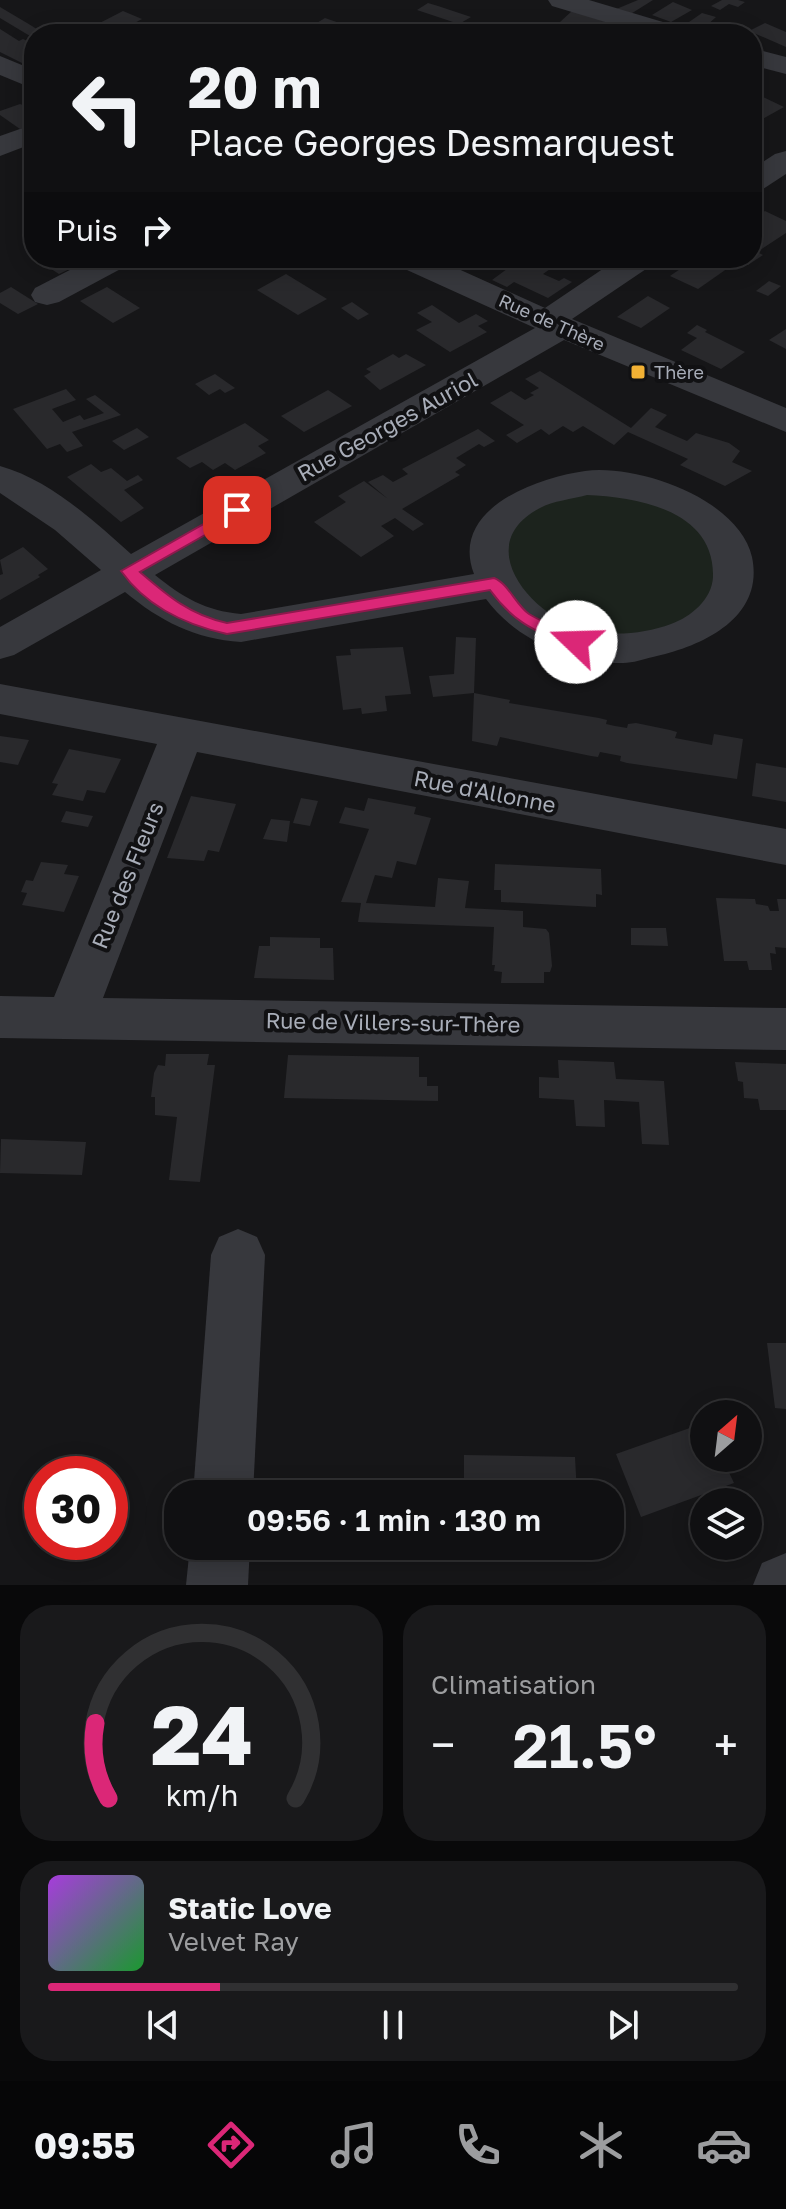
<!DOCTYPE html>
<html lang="fr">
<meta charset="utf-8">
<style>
body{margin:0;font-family:"Golos Text",sans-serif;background:#19191b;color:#f1f3f6;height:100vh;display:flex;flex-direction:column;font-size:30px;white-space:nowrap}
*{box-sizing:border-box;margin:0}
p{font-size:26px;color:#9c9d9f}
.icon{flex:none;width:44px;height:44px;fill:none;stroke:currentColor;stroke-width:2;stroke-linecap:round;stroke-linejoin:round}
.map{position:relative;height:1585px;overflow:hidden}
.panel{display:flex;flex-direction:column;gap:20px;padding:20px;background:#09090a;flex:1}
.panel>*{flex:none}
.guide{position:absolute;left:24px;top:24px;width:738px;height:244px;border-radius:32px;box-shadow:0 4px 20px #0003,0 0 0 2px #303032;background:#101012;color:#f1f3f6;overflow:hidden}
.needle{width:52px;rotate:28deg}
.fabs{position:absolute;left:690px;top:1400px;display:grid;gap:16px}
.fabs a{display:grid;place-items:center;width:72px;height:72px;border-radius:50%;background:#101012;box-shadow:0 4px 20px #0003,0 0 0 2px #303032;font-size:40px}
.speed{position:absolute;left:24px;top:1456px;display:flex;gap:16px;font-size:40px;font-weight:700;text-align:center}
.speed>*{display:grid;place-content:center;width:104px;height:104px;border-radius:50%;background:#101012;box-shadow:0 4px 20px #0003,0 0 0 2px #303032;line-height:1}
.speed .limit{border:12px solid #d22;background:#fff;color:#111}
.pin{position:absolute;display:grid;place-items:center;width:68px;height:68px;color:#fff;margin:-34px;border-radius:16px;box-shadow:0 4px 12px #0006}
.me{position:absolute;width:88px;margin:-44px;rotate:291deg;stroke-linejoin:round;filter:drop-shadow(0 0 6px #0008)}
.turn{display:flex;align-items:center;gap:28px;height:168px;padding:0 32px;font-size:36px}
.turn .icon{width:104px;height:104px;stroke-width:2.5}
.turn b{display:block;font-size:56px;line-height:68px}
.then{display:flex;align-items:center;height:76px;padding:0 32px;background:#0003;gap:16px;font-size:30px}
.big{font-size:60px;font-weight:600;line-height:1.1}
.panel .card{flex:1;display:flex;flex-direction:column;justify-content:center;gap:12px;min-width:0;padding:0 28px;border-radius:32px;background:#19191b}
.panel .dial{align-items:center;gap:0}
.dial svg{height:208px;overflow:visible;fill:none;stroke:#303032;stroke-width:7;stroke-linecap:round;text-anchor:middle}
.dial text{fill:#f1f3f6;stroke:none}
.song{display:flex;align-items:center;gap:24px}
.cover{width:96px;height:96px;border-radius:12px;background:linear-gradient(135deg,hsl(280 70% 55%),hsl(130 70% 35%))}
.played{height:8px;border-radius:4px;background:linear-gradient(90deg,#db2777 25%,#303032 25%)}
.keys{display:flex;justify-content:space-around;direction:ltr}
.heat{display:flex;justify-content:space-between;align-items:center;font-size:44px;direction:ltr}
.panel .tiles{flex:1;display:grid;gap:20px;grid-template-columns:1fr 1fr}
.card:last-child{grid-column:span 2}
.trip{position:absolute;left:164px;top:1480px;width:460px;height:80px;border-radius:32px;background:#101012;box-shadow:0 4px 20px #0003,0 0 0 2px #303032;font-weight:600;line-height:80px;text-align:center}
.tab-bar{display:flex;height:128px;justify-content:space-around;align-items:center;background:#060607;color:#9c9d9f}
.tab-bar .icon{width:56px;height:56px}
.tab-bar .current{color:#db2777}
.tab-bar b{font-size:36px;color:#f1f3f6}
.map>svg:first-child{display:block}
.green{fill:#1c231d}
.building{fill:#29292c}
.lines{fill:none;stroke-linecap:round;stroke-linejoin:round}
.minor{fill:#37383d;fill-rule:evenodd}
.route{fill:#db2777;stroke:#8e194d;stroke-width:2}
.poi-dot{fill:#f2b134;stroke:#111113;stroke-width:3}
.labels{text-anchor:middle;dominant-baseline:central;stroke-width:8;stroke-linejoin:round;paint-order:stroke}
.far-street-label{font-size:18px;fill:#a8adb8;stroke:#111113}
.far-poi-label{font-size:18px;fill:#a8adb8;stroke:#111113;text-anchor:start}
.street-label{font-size:22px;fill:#a8adb8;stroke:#111113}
</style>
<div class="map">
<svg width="786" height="1585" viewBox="0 0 786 1585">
<rect width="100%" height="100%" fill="#161618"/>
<path class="green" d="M589,492C624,493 682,503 704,534C713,545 714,569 717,583C713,590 710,599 705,605C674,643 581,647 543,617C529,606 517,589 505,576C507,562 506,544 511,531C521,504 564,496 589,492Z"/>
<g class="building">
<polygon points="638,0 653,0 629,15 614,10"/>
<polygon points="722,0 738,0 745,2 738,7 729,4 720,10 711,6"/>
<polygon points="673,2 692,10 671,22 652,15"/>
<polygon points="428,3 438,6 471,17 459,24 417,10"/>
<polygon points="0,7 27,23 40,31 30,36 0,18"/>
<polygon points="123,11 142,19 114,34 102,34 90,28"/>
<polygon points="572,11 642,33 642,34 606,34 578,25 567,34 547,34"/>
<polygon points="702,13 716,17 706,26 719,30 711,34 698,34 679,29"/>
<polygon points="325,18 348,26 335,34 302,32"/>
<polygon points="765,23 786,32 786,47 749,31"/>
<polygon points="0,29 19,41 23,39 34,44 34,57 22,63 0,52"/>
<polygon points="761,96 784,107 755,123 752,122 752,101"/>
<polygon points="20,104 34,109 34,123 20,129 0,115 0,111"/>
<polygon points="765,211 786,221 786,233 757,252 763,255 748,265 733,258 752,258 752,220"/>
<polygon points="46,258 93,258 59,274 39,261"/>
<polygon points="522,258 553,258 542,265 550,269 543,274 559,281 564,278 572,282 548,298 514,282 507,287 492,280"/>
<polygon points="696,258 706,258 728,268 698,289 670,276"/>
<polygon points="286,274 327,299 298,315 257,290"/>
<polygon points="769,281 781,286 768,296 756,291"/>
<polygon points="11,287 38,304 18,314 0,303 0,293"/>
<polygon points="107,287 140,308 113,323 80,301"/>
<polygon points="648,296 670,308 641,328 617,317"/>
<polygon points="352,302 369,314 358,320 341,308"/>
<polygon points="432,305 459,323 476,314 488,321 478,326 487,332 450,352 416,330 432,322 417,313"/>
<polygon points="697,325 707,330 705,332 745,352 721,369 681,350 697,338 687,333"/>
<polygon points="786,329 786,349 769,340"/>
<polygon points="393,354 399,358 406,354 426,365 380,390 364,376 371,372 366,369"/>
<polygon points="540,371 631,428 651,408 667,415 655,427 687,441 696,433 729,443 740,451 732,462 752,471 725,486 680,465 688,459 628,432 614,445 583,426 573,432 563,426 549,435 541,429 517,443 506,435 524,425 490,403 511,391 525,400 534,395 530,393 539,388 525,379"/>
<polygon points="215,374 235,388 225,393 220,389 209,395 195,384"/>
<polygon points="66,389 76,400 52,409 63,422 80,415 84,420 104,413 86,399 95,395 121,415 72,432 83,446 67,452 60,444 47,449 13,409"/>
<polygon points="328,390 352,406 304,432 281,416"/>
<polygon points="245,423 269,440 258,446 266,453 235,470 225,463 213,470 202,462 190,468 176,458"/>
<polygon points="137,428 149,437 124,450 112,441"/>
<polygon points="478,429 495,441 484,447 479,444 456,458 466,465 455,472 460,475 402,509 424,524 413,531 395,518 381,526 394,536 361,557 314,522 346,502 338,496 364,481 388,499 368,482 383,475 393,482 408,474 402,469"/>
<polygon points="91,464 101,472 111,468 127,481 138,475 143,480 124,490 144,508 121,522 67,477"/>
<polygon points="23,547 48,569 38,575 40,577 0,600 0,575 3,574 0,560"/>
<polygon points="456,637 476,638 474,693 433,697 429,676 454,674"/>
<polygon points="403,647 411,694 385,696 387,711 362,714 361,708 343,710 336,656 351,655 350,649"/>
<polygon points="474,693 510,700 509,703 599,718 607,720 606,724 615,726 627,728 628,724 636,723 670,730 677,732 675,738 712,745 714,734 743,739 737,779 627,763 620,761 621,756 600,752 598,757 591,756 500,737 497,746 472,741"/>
<polygon points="0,736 29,740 18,765 0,762"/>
<polygon points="69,749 121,759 105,793 87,790 83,801 52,795 58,784 52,783"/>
<polygon points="756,763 786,768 786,802 752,796"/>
<polygon points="191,796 236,804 219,852 208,850 204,861 167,858"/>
<polygon points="301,798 318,801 310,826 293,823"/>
<polygon points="368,798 416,807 414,814 431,818 416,865 397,861 392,878 375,875 366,903 435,907 438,878 469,881 465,908 523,911 523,927 546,929 549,933 552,966 550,972 544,972 544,983 501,983 502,972 494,971 495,965 492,965 494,927 358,922 361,903 341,902 369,829 339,823 345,807 364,811"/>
<polygon points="66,811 93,816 88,827 61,822"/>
<polygon points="271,819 290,821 287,842 263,839"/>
<polygon points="41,862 68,865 64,874 79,876 64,912 22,905 27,893 21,892 26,880 33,881"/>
<polygon points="495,864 601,869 602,895 596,894 596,907 501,902 501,890 494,890"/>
<polygon points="716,898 755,899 756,904 768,906 770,911 779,911 777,899 786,899 786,948 775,947 776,954 770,953 772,970 749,970 747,961 724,961"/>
<polygon points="631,928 666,928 668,946 631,945"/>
<polygon points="270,937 320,938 320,948 333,948 334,980 254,978 259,946 270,946"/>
<polygon points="166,1054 209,1054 207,1065 215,1065 200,1182 169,1180 177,1117 155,1115 155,1097 151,1097 154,1073 158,1065 165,1066"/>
<polygon points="288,1055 419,1057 419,1077 427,1077 427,1086 438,1086 438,1101 284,1098"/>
<polygon points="558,1060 614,1062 616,1079 664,1081 669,1145 642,1144 639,1102 604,1100 605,1127 576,1126 574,1100 539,1098 539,1077 559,1078"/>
<polygon points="735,1062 786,1064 786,1110 760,1110 758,1099 744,1098 743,1082 738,1081"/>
<polygon points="1,1139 86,1142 82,1175 0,1173"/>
<polygon points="767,1343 786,1343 786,1409 775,1408"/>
<polygon points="704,1423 704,1458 722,1458 734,1483 641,1517 616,1454"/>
<polygon points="464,1455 575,1457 577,1494 464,1494"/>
</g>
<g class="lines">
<g class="minor">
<polygon points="548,0 589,0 683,28 686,34 645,34 552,6"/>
<polygon points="752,48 786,57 786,74 752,65"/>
<polygon points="0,56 34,70 34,89 0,75"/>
<polygon points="34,124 34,143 0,156 0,136"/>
<polygon points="786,151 786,174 763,189 752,192 752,169 775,154"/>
<polygon points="93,258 133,258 128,265 59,302 47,305 35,302 31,295 35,288"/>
<path d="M391,258H434L545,308L619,258H657L652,265L572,319L786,408V432L564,340L155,575C182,597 206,611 241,614L474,574C449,509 536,478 585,471C638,464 739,499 752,557C765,619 700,647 653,657C644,659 633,663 623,663C572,664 516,640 486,599L241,642C195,639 160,621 125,592L14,655L0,659V627L101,570L55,530L0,493V466C50,480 93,520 131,554L535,328L396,265ZM587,495C639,497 715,511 713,577C712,599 691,617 671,624C644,634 610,637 581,629C530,614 471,544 540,508C553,501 572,499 587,495Z"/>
<polygon points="0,684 786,829 786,865 197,752 103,998 786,1008 786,1050 0,1038 0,996 54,997 157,744 0,714"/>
<polygon points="238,1229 257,1237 265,1255 253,1494 193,1494 211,1255 219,1237"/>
<polygon points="190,1546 250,1546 248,1585 186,1585"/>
<polygon points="786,1553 786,1585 753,1585 762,1563"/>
</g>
</g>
<path class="route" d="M237,505L242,507V514L140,572C168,596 190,615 227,623L494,578C508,583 516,605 529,614C545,624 565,630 582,638L584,642L576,648L570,647C534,630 514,623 490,590L227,634C186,625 146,606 121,571Z"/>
<rect class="poi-dot" x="630" y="364" width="16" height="16" rx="4"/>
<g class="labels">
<g class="far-street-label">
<text transform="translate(552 322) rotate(24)">Rue de Thère</text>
</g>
<g class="far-poi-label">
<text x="654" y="372">Thère</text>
</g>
<g class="street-label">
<text transform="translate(387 426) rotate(-29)">Rue Georges Auriol</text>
<text transform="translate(485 791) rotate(11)">Rue d'Allonne</text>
<text transform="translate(127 875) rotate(-68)">Rue des Fleurs</text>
<text transform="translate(393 1022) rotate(1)">Rue de Villers-sur-Thère</text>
</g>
</g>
</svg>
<div class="fabs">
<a><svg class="needle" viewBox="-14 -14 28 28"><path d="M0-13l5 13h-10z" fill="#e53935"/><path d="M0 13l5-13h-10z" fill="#9c9d9f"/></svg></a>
<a><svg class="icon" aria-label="layers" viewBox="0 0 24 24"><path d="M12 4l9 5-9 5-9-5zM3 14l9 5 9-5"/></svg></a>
</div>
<div class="speed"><div class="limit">30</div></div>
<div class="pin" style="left:237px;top:510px;background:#d93025"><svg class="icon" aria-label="arrive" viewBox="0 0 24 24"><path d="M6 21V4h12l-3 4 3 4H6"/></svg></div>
<svg class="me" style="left:576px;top:642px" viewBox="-20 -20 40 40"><circle r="19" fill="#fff"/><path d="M0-13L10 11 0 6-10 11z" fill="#db2777"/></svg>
<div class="trip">09:56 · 1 min · 130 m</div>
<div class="guide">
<div class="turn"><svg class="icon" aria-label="left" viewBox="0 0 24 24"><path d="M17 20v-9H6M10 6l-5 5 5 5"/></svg><div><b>20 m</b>Place Georges Desmarquest</div></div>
<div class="then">Puis<svg class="icon" aria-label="right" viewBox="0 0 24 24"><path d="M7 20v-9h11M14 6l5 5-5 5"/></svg></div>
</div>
</div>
<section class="panel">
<div class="tiles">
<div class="card dial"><svg viewBox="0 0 100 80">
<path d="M14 69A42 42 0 1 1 86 69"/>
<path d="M14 69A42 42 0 0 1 9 40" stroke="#db2777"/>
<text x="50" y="56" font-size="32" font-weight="700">24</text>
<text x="50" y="72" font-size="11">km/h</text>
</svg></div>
<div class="card"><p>Climatisation</p>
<div class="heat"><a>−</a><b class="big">21.5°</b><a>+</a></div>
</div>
<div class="card">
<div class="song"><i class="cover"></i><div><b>Static Love</b><p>Velvet Ray</p></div></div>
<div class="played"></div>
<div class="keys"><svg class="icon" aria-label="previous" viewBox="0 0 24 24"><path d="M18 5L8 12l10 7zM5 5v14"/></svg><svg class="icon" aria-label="pause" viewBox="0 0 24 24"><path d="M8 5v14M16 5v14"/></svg><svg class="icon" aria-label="next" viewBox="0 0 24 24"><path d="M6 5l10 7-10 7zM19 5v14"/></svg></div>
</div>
</div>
</section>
<nav class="tab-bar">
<b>09:55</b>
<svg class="icon current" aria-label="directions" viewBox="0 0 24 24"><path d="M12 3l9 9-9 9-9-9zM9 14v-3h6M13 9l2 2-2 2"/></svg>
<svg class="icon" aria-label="music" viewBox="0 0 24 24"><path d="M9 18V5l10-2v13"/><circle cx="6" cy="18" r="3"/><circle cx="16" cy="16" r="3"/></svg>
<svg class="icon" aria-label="phone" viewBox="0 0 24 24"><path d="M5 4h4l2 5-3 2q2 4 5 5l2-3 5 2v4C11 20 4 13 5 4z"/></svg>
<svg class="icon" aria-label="climate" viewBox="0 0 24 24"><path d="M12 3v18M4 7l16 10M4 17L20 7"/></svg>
<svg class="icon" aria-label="car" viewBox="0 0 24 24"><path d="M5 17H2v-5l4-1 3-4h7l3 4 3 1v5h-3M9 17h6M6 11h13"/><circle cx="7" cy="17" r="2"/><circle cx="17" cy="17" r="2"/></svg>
</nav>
